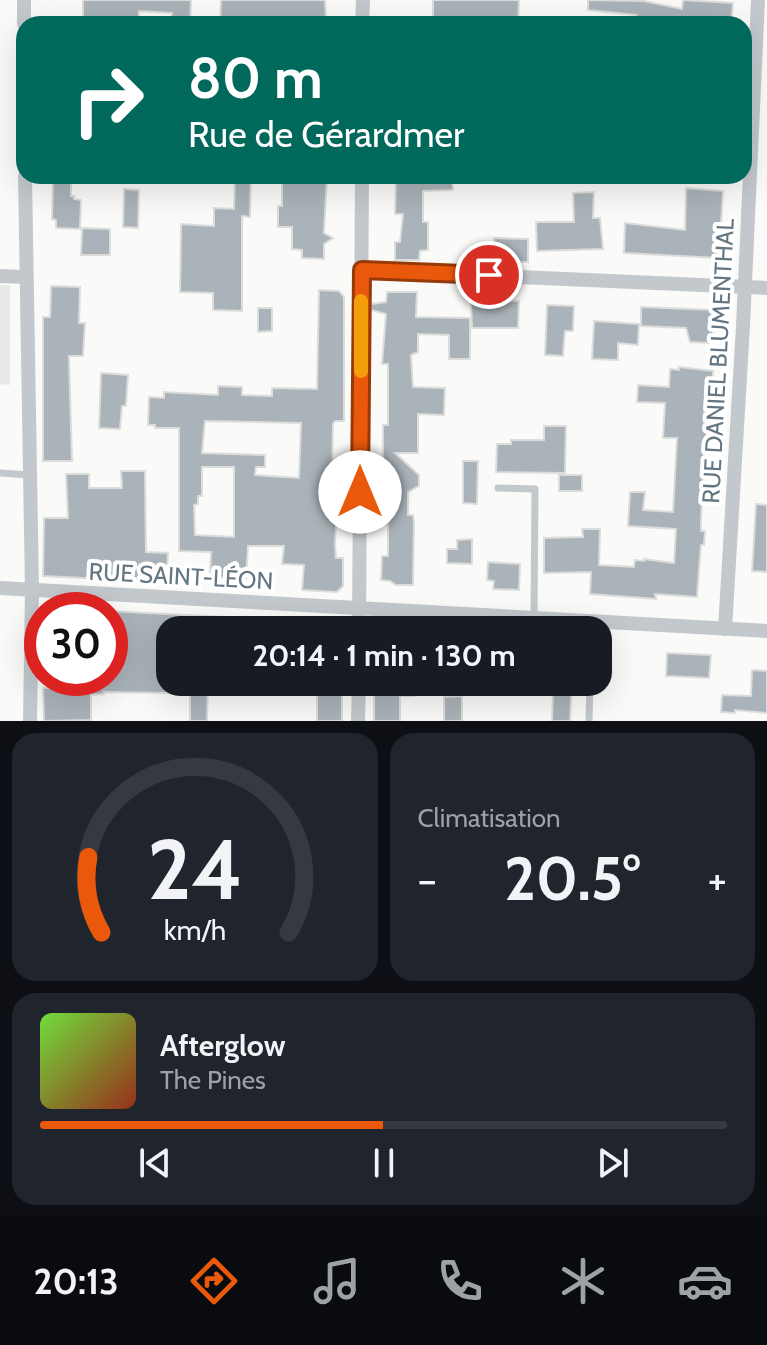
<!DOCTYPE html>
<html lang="fr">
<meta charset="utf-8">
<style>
body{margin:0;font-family:Cabin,sans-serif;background:#20242c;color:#f1f3f6;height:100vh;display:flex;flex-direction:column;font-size:30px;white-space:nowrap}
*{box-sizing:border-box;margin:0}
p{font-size:26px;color:#9ea1a6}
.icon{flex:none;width:44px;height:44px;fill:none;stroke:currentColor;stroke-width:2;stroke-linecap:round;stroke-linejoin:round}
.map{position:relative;height:721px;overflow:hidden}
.details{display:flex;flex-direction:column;gap:12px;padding:12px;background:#0d0f14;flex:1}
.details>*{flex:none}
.banner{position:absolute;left:16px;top:16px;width:736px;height:168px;border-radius:24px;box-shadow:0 8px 32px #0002;background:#00695c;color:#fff;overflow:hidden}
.speed{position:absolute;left:24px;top:592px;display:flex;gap:16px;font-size:40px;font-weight:700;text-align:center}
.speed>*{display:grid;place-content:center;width:104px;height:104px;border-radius:50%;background:#171b24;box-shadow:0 8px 32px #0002;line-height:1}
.speed .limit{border:12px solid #d22;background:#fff;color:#111}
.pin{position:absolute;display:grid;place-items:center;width:68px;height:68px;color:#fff;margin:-34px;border:4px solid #fff;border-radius:50%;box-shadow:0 2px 8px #0007}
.me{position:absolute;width:88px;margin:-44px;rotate:0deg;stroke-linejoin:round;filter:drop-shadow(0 0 6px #0008)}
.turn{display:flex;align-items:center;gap:28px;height:168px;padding:0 40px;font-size:36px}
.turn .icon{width:104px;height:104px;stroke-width:2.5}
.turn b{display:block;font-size:56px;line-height:68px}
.big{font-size:60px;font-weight:700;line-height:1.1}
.details .tile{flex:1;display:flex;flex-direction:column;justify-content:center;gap:12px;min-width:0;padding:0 28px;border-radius:24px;background:#20242c}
.details .dial{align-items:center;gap:0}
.dial svg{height:208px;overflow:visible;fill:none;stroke:#363941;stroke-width:7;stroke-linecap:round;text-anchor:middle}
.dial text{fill:#f1f3f6;stroke:none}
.song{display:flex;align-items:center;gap:24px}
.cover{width:96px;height:96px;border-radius:12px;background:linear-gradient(135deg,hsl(100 70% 55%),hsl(10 70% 35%))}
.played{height:8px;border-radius:4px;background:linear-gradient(90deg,#ea580c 50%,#363941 50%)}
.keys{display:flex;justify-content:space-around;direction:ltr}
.heat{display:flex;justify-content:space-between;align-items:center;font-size:44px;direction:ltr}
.details .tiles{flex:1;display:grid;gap:12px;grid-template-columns:1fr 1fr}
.tile:last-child{grid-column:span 2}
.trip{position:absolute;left:156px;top:616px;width:456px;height:80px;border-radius:24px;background:#171b24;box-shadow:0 8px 32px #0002;font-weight:700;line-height:80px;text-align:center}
.tab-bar{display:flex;height:128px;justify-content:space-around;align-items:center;background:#090b0e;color:#9ea1a6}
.tab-bar .icon{width:56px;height:56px}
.tab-bar .active{color:#ea580c}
.tab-bar b{font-size:36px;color:#f1f3f6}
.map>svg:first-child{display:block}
.built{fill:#e8e9e9}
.building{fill:#aab3b9;stroke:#dcdcda;stroke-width:2;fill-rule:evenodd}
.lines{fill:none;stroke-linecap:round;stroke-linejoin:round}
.service{stroke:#c3c8cc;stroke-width:7}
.minor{stroke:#c3c8cc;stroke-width:14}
.route-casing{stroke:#983908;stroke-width:20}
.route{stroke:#ea580c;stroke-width:14}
.slow{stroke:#f59e0b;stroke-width:14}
.labels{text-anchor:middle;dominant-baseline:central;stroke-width:8;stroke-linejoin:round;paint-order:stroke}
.street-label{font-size:24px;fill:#657683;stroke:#fff}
</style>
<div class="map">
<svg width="767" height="721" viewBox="0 0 767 721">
<rect width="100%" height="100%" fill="#fafaf8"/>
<polygon class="built" points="0,285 10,285 10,385 0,384"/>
<g class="building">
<polygon points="83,0 191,0 190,24 171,24 172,13 139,11 139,24 123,24 123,19 83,20"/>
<polygon points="221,0 325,0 326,19 284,19 284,24 220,24"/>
<polygon points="433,0 519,0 518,24 453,24 453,22 433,21"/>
<polygon points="588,0 644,1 682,9 683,0 733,3 731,24 690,24 661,19 661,24 637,24 636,15 588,10"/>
<polygon points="53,176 71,176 71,196 74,196 74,199 81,200 80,229 56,228 56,220 52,219"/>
<polygon points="235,176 251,176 250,217 242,216 242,311 213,310 213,293 180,292 181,224 214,226 214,208 234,209"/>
<polygon points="282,176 327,176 324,233 333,238 324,244 324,259 302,258 302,250 292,249 292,227 278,227 278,206 282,206"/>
<polygon points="396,176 452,176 453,190 423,191 423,222 428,222 428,250 420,251 419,260 395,260 395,242 400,242 403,214 395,214"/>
<polygon points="686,188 723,191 719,258 624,253 625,223 685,230"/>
<polygon points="124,189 139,190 138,228 123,227"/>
<polygon points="594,192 593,218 600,218 603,249 537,251 536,222 574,222 573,193"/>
<polygon points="82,228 110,229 110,255 81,255"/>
<polygon points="494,238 528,239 528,262 494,261"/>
<polygon points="51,286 80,287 79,323 85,323 83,356 69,356 72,461 43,461 43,317 50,317"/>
<path d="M319,290L339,291L344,297V421H335L333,424L332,484H336V495H338L335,544L336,558H343V586L337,592L302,590L304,565L282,564L284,546H248L246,579L210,577L211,552L179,551V428H155V425H148L149,397L164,398V392L218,395V386L242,387V395L272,396V388L317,389ZM205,421L301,423L299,478L255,475L256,467H265V455L202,453ZM202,467H234V537L195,535L194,505L198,504V496H202Z"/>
<polygon points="387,292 417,292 416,317 470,318 470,359 449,359 449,335 418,334 418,352 411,355 413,387 445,388 444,415 418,414 418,453 395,453 419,475 419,486 408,492 408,515 413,515 414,523 413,585 396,585 390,581 381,580 382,556 388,556 388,496 385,496 383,485 383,425 388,425 388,364 382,364 386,314 371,310 371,304 386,302"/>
<polygon points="511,301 519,301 518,328 472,328 471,304"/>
<polygon points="547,305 574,306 573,331 565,331 563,356 545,355"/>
<polygon points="641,307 714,310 713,335 709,336 709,343 690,342 686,328 641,326"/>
<polygon points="258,308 272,308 272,331 258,332"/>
<polygon points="594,321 639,324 638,345 618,343 618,360 592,359"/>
<polygon points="679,367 713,371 712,397 705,396 704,423 708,424 707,437 705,437 701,521 701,531 705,531 704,545 701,545 697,597 655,594 656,599 590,594 591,572 544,573 544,538 583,537 582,529 600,529 599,565 634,567 635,560 644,561 644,559 674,563 676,529 628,526 630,492 645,492 643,510 673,512 677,438 663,438 665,403 637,402 638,385 669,387 670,369 679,370"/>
<polygon points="101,373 128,375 126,406 122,406 120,429 99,428"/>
<polygon points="544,426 566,426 565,473 496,472 497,444 511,444 511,440 544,440"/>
<polygon points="463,461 478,461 477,504 463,503"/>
<polygon points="121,471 145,471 146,552 168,553 166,582 43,576 44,518 68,518 66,474 89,474 89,488 122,488"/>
<rect x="559" y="475" width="23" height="16"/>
<polygon points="756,504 767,505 767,572 752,571"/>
<polygon points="472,539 472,564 447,563 447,549 457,549 457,540"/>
<polygon points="488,562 520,564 519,590 493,589 494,581 487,580"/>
<polygon points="110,611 224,617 223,630 170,630 169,693 104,692 104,694 91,695 91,720 44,721 43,688 87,686 87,678 110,678"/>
<polygon points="667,653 711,655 709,678 666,676"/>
<polygon points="752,670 767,671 767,713 735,710 735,713 721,712 722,695 751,696"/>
<polygon points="190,682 208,682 207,721 190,721"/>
<polygon points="374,682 414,682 414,696 400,696 400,721 374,721"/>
<polygon points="526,682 572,682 570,721 552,721 553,695 525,693"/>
<rect x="317" y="687" width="25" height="34"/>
<polygon points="462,696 462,721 444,721 444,697"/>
</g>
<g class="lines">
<g class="service">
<polyline points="0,473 30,475"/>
<polyline points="498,488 535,489 534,618"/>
<polyline points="589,721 590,682"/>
</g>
<g class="minor">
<polyline points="24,0 24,24"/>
<polyline points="362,24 363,0"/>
<polyline points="25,176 32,590 30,721"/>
<polyline points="362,270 767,288"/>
<polyline points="0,276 25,277"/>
<polyline points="0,588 767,631"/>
<polyline points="725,629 743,326 758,0"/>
<polyline points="359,630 362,176"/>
<polyline points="358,721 359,682"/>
</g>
</g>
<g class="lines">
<defs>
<polyline id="route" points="360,492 362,270 489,275"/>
</defs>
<use href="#route" class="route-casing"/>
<use href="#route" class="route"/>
<polyline class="slow" points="361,371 361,301"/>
</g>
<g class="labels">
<g class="street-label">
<text transform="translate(718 361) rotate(-87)">RUE DANIEL BLUMENTHAL</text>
<text transform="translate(181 576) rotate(3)">RUE SAINT-LÉON</text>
</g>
</g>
</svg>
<div class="speed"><div class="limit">30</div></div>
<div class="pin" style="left:489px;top:275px;background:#d93025"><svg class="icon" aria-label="arrive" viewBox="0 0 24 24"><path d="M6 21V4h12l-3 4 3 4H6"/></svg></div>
<svg class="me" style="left:360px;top:492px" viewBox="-20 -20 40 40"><circle r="19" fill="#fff"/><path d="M0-13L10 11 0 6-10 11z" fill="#ea580c"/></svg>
<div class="trip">20:14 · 1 min · 130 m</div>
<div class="banner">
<div class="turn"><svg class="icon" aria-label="right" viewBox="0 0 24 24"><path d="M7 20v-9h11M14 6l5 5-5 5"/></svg><div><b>80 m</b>Rue de Gérardmer</div></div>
</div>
</div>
<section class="details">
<div class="tiles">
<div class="tile dial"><svg viewBox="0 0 100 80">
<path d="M14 69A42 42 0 1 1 86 69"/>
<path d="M14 69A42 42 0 0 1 9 40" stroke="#ea580c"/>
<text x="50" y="56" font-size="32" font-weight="700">24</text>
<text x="50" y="72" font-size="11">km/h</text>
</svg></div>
<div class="tile"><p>Climatisation</p>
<div class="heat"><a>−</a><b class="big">20.5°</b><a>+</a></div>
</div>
<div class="tile">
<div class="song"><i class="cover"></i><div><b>Afterglow</b><p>The Pines</p></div></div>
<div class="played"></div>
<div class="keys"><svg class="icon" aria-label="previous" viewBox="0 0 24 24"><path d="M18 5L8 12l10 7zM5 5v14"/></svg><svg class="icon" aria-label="pause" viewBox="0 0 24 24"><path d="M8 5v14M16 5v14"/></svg><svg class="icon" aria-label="next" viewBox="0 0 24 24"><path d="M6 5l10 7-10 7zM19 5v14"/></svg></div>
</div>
</div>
</section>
<nav class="tab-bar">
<b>20:13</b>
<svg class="icon active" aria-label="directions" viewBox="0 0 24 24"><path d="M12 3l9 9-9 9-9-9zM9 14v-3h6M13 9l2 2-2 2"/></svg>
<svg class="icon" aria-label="music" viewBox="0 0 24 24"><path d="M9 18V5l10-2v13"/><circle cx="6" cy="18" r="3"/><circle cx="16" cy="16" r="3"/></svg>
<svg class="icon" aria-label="phone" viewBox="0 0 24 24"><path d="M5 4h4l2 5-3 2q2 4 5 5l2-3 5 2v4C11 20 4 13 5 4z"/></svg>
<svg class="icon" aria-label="climate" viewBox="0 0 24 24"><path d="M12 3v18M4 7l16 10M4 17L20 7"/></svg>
<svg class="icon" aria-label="car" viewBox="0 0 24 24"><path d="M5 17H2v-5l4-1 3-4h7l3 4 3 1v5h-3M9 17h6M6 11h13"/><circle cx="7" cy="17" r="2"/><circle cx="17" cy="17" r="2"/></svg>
</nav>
